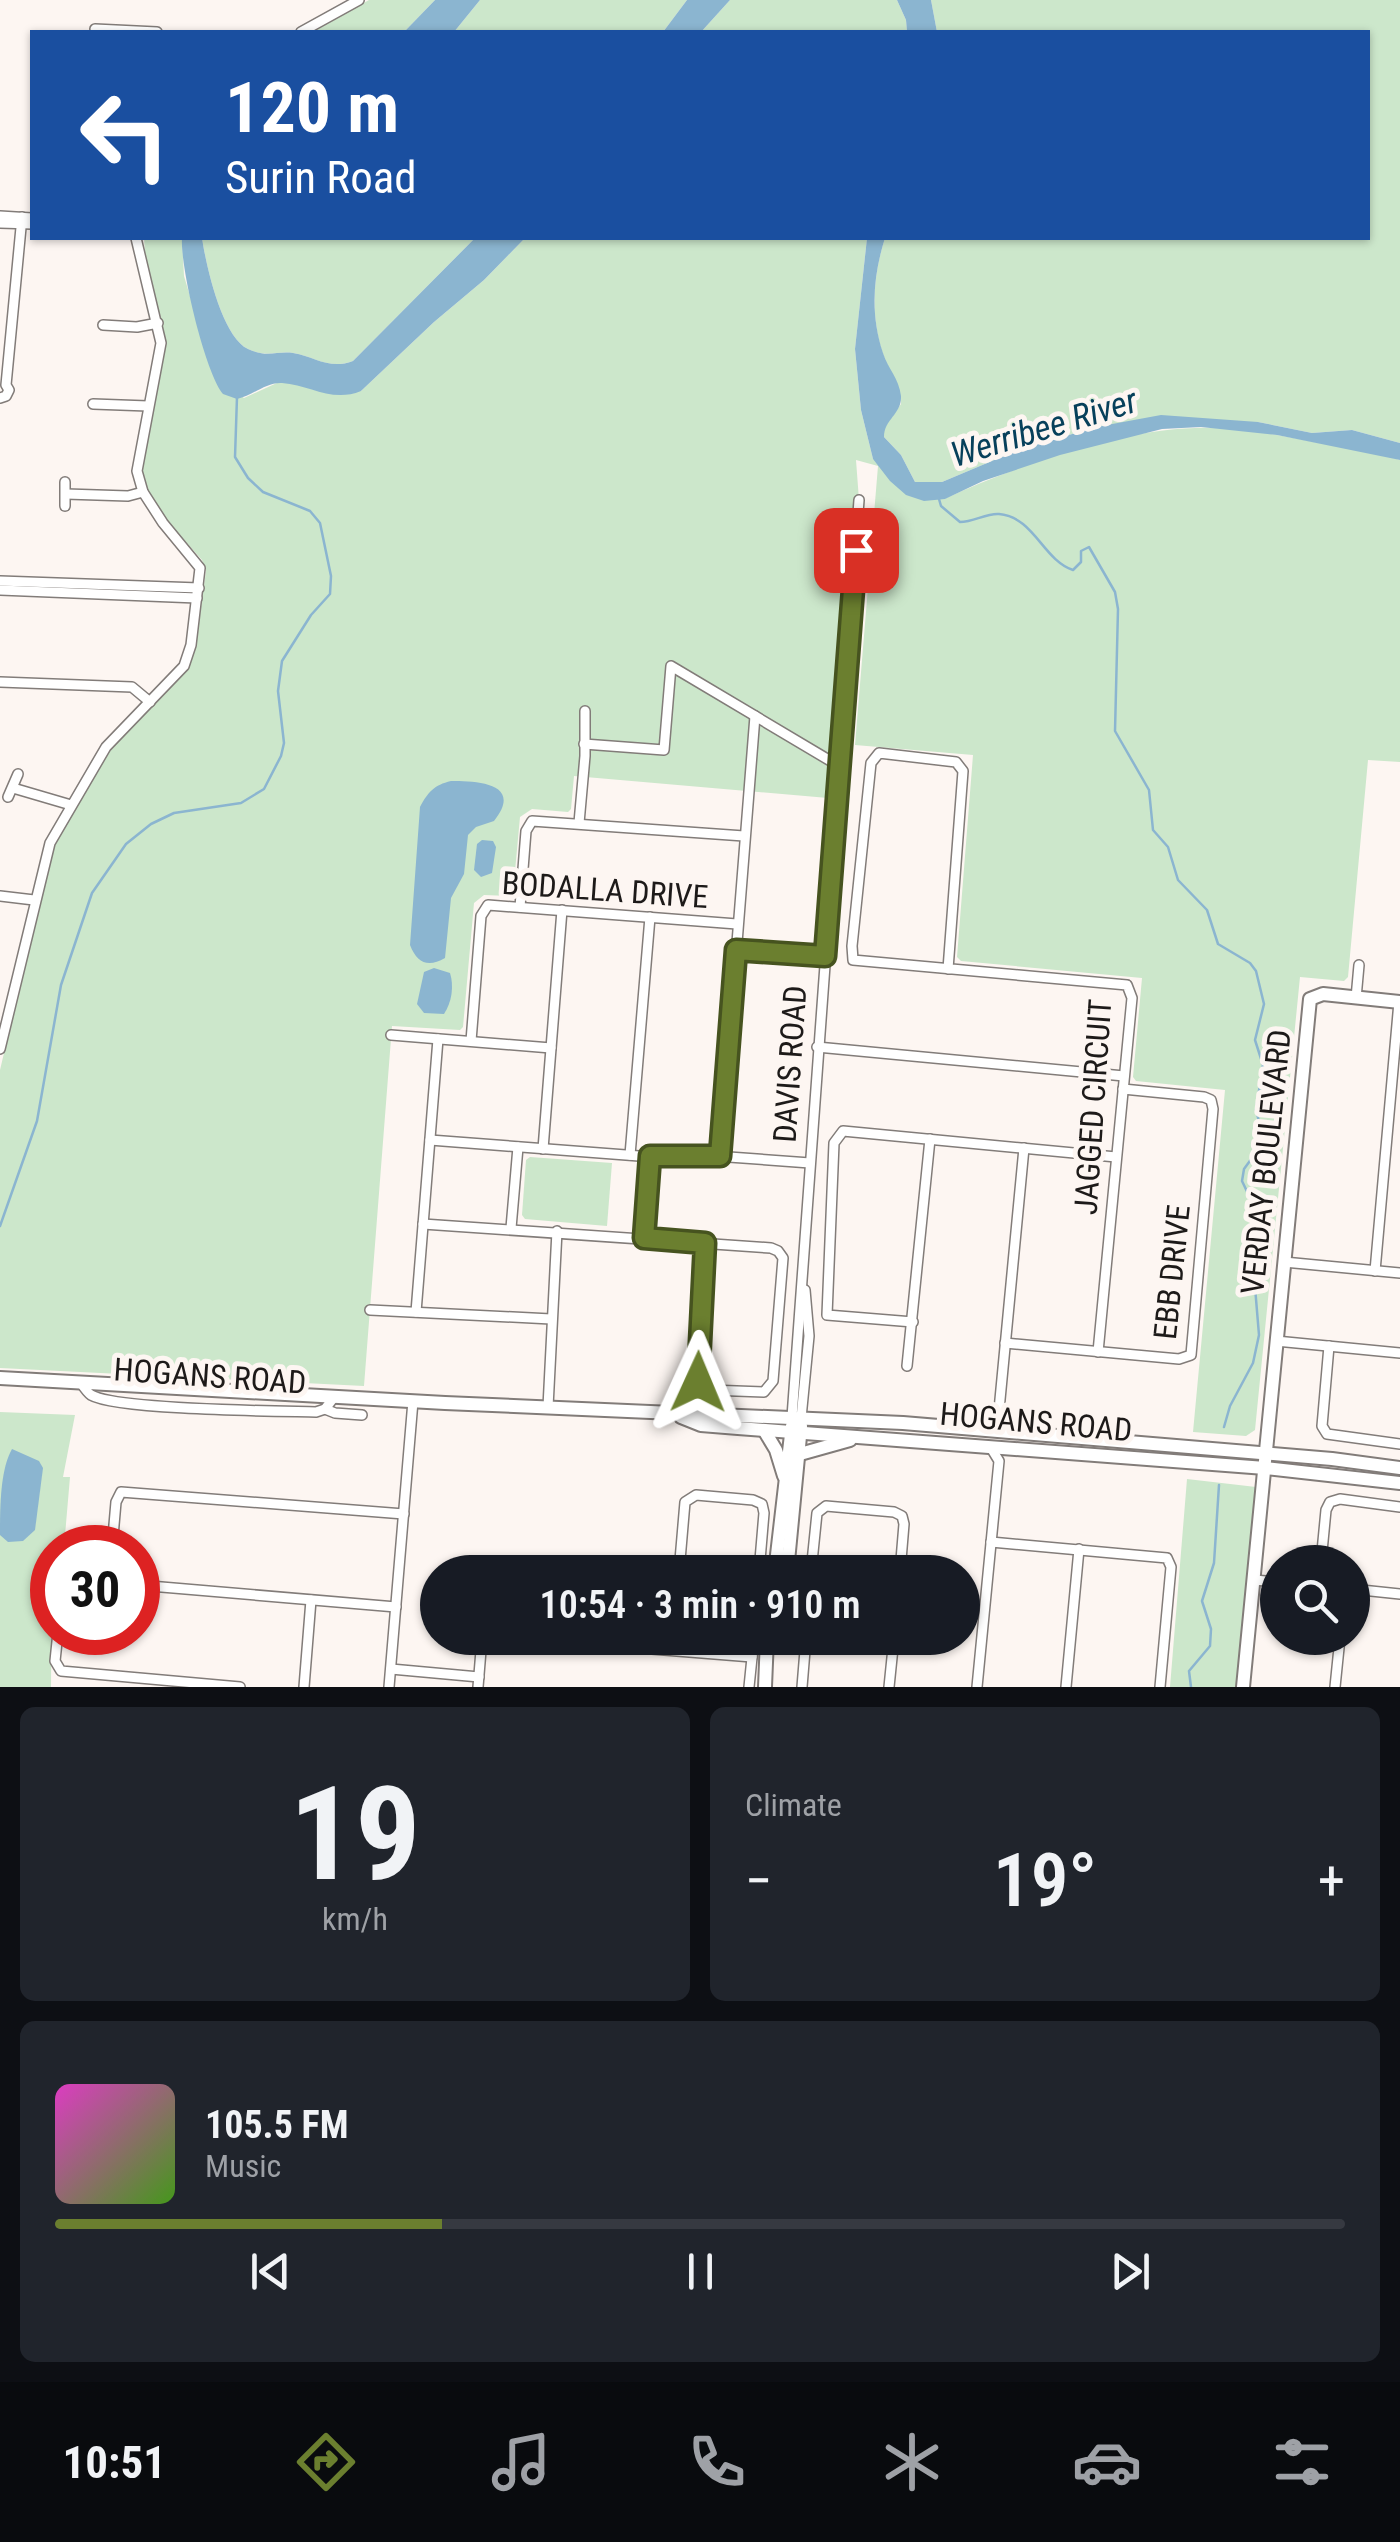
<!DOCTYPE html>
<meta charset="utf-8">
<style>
body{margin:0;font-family:"Roboto Condensed",sans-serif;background:#20242c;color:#f1f3f6;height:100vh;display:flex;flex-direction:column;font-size:38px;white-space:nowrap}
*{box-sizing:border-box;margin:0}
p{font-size:32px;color:#9ea1a6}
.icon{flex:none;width:55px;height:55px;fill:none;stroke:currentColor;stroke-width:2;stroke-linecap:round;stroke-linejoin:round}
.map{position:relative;height:1687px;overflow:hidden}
.details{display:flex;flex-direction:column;gap:20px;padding:20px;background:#0d0f14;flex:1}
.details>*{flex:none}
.banner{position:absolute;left:30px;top:30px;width:1340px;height:210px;border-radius:0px;box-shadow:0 2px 8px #0004;background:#1a4fa0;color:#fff;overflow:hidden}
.controls{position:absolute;left:1260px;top:1545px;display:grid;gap:20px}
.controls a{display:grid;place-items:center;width:110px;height:110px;border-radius:50%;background:#171b24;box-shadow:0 2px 8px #0004;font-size:50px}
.speed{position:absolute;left:30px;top:1525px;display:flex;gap:20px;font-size:50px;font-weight:700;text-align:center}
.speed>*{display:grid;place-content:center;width:130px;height:130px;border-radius:50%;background:#171b24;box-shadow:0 2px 8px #0004;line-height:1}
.speed .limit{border:15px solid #d22;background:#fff;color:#111}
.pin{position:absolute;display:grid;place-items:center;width:85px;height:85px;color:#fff;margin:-42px;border-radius:20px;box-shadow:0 5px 15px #0006}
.me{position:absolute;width:110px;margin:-55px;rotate:1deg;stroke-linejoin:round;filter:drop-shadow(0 0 8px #0008)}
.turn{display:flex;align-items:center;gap:35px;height:210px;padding:0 30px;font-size:45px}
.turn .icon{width:130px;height:130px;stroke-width:2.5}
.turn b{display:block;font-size:70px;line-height:85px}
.big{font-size:75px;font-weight:600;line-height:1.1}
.details .tile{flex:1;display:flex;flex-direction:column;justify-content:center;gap:15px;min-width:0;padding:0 35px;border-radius:15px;background:#20242c}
.details .dial{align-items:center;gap:0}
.dial b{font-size:130px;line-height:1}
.song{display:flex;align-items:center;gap:30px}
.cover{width:120px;height:120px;border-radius:15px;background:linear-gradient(135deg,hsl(310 70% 55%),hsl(100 70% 35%))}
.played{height:10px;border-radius:5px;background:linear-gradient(90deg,#6b7f2f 30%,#363941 30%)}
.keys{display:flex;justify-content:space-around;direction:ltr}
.heat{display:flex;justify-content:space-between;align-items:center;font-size:55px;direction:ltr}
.details .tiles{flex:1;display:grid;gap:20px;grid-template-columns:1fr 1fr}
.tile:last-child{grid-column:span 2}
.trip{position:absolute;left:420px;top:1555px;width:560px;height:100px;border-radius:50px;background:#171b24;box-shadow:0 2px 8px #0004;font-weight:600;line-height:100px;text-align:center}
.menu{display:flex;height:160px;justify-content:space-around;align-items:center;background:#090b0e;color:#9ea1a6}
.menu .icon{width:70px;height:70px}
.menu .active{color:#6b7f2f}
.menu b{font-size:45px;color:#f1f3f6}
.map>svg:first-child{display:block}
.green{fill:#cce7cb}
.water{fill:#8bb5d0}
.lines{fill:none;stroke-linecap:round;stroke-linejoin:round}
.stream{stroke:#8bb5d0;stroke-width:2.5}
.street-casing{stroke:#827c79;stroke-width:12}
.secondary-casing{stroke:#827c79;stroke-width:16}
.street{stroke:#fff;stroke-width:9}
.secondary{stroke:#fff;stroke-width:12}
.route-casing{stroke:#46531f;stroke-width:25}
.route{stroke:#6b7f2f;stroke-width:18}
.labels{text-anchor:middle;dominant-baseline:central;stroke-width:10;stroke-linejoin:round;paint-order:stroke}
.street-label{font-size:32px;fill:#1d1a19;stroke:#fdf6f2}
.water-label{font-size:35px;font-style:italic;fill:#07405b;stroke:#fdf6f2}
</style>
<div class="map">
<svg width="1400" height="1687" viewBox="0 0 1400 1687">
<rect width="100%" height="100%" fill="#fdf6f2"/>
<g class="green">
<polygon points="369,0 435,0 404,32 313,32"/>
<polygon points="480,0 687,0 663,32 454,32"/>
<polygon points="730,0 897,0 906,20 907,32 701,32"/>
<path d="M931,0H1400V443L1352,430L1312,433L1258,422L1096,427L1018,450L942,482H915L901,455L884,437V428L901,404C900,378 890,375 883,354C870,315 873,275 885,238H1368V32H937Z"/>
<path d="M144,238H182L184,276L213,373L244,398L279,382L361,391L434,322L484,280L525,238H867L855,349L861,410L873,459L944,499C1016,466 1116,430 1195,428C1238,426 1283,436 1325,444C1350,449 1376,452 1400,460V762L1368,760L1348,977L1344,981L1300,977L1255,1430L1246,1436L1193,1432L1225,1090L1136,1081L1133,1077L1142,978L961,961L957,957L973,755L855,745L878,466L856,460L859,500L839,766L831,762L828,798L574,776L571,809L568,812L532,809L520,817L513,893L509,896L484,895L474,903L463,1027L460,1030L392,1026L364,1386L0,1368V1070L53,846L103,758L188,668L195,649L206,571L202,560L167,521L145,485L141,461L165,341L146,267Z"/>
<path d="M202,238H475L353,361C328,370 316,357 293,353C276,351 266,358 248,349C222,337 206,265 202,238Z"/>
<polygon points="530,1157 612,1163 607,1226 525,1219 522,1215 526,1160"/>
<polygon points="0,1412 75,1415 63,1477 70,1477 64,1547 52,1548 51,1687 0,1687"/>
<polygon points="1187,1479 1256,1487 1248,1600 1245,1604 1241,1670 1237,1687 1170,1687"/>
</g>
<g class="water">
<polygon points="435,0 480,0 454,32 404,32"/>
<polygon points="687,0 730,0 701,32 663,32"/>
<polygon points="897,0 931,0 937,32 907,32 906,20"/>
<path d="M182,238H202C206,265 222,337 248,349C267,358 276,351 293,353C316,357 329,370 353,361L475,238H525L484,280L434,322L361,391C332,403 310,385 282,383C266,382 252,396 237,399L223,394C205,372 180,267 182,238Z"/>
<path d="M867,238H885C873,276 870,314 883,353C888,369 899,378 901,396C902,414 884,419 884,437L901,455L915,482H942L1018,450L1096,427L1161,415L1258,422L1312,433L1352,430L1400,443V460L1277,435L1201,427L1162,429L1060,455L983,481L945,499L924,501L906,495L890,481L873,459L861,410L855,349Z"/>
<path d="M451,781C477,781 524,783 494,821L476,827L468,835L464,874L451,898L445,958C428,968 417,963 410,945L420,807C428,792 434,785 451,781Z"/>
<polygon points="482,840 493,841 496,847 492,873 481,877 474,870 477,844"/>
<path d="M434,968L450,973C454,986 452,1002 444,1014L424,1013L417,1004L424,972Z"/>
<path d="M12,1449L39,1461L43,1468L35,1530L23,1541L8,1542L0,1535C0,1508 0,1470 12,1449Z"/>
</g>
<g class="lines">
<g class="stream">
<path d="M939,499L941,506L960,522C974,522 986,513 999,514C1034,517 1043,560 1073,570L1081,562V551L1089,547L1115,592L1118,609L1115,731L1149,790L1153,830L1168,847L1178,880L1207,910L1218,944L1250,963L1256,971L1264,1004L1255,1040L1263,1065L1256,1110L1263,1137L1260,1147L1244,1169L1242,1181L1252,1202L1253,1263L1259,1335L1253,1363L1230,1406L1224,1427"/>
<polyline points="0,1226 37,1121 61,985 92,893 126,844 151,824 174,813 241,803 264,789 281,756 284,743 278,691 282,661 311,615 330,594 331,576 320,523 310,511 263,492 248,478 235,457 237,397"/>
<polyline points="1191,1687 1189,1671 1210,1646 1211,1629 1202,1601 1214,1563 1219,1485"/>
</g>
<defs>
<g id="street">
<polyline points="95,29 157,32"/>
<polyline points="301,32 359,0"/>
<polyline points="0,216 32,218"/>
<polyline points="0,223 32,224"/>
<polyline points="103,325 137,327 158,323"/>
<polyline points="0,398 6,396 9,390 6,385 22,217"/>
<polyline points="93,404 148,406"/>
<polyline points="66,494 128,496 143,492"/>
<polyline points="65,506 65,482"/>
<polyline points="0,581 199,588"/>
<polyline points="0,590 197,598"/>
<polyline points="0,682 132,687 150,702"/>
<polyline points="584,744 664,750 671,666 839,766"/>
<polyline points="13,788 71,805"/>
<polyline points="8,797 18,774"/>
<polyline points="579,823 585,756 585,711"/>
<polyline points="0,896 34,900"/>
<polyline points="520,907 526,831 532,821 744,836"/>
<polyline points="736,950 825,957"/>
<polyline points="948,969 963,771 956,762 879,753 871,763 852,946 853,960 1127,985 1132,998 1098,1352"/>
<polyline points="1356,998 1359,965"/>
<polyline points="391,1035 551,1048"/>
<polyline points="471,1041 481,916 488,905 737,924"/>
<polyline points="817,1047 1124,1076"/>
<polyline points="0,1049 50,843 106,747 184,666 191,645 200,568 163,523 143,492 137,471 161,343 136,238"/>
<polyline points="430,1140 639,1156 729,1157 810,1163"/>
<polyline points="543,1149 562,910"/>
<polyline points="630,1155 650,917"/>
<polyline points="720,1157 755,716"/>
<polyline points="423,1224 771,1248 778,1251 783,1258 773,1381 764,1392 709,1390 699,1383 705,1243"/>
<polyline points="511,1228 518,1147"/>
<polyline points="644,1238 651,1156"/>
<polyline points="1284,1262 1400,1273"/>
<polyline points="1375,1271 1399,1002"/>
<polyline points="370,1310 551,1319"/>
<polyline points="416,1312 438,1039"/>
<polyline points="913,1322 827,1315 834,1143 843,1131 1116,1157"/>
<polyline points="1276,1341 1400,1353"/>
<polyline points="1005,1343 1179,1359 1191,1355 1213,1109 1211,1100 1204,1097 1123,1089"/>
<polyline points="1329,1346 1322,1426 1327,1434 1400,1444"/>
<polyline points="907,1366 930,1139"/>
<path d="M81,1383C83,1386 88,1393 91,1395C117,1410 277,1411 316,1412L325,1409L335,1396"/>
<polyline points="548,1407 557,1231"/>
<polyline points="325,1409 335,1413 362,1415"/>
<polyline points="792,1417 859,500"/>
<polyline points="801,1418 809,1336 805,1290"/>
<polyline points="997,1431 1024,1148"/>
<polyline points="991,1542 1167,1558 1171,1567 1160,1687"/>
<polyline points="112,1548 116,1502 121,1492 404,1514"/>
<polyline points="1321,1562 1326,1510 1330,1502 1340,1499 1400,1507"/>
<polyline points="679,1572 685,1502 696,1495 753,1500 762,1504 764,1513 759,1572"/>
<polyline points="811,1572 817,1513 826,1506 894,1512 902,1516 904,1524 900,1572"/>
<polyline points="1254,1580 1278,1582"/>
<polyline points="138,1585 396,1607"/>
<polyline points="1352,1589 1400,1594"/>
<polyline points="58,1632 55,1661 61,1671 240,1687"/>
<polyline points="514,1638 752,1657"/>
<polyline points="391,1669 479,1677"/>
<polyline points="304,1687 311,1600"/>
<polyline points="389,1687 413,1401"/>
<polyline points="478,1687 482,1638"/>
<polyline points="749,1687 754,1638"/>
<polyline points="802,1687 806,1638"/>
<polyline points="889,1687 894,1638"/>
<polyline points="977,1687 999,1461 991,1448"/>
<polyline points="1066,1687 1079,1549"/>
<polyline points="1335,1687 1340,1638"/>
</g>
<g id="secondary">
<polyline points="0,1378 445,1403 903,1423 1332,1459 1400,1468"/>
<polyline points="681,1417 701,1425 738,1428 1265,1468 1400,1483"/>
<polyline points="764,1430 776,1450 784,1476"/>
<polyline points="800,1454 850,1440"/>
<polyline points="775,1572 792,1426"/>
<polyline points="787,1572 801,1426"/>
<polyline points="765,1687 767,1638"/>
<polyline points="1243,1687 1310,999 1323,994 1400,1002"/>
</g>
</defs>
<use href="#street" class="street-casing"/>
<use href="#secondary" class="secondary-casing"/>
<use href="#street" class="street"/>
<use href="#secondary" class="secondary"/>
</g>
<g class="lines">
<defs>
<polyline id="route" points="698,1382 705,1243 644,1238 650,1156 720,1156 736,950 825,956 856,550"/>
</defs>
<use href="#route" class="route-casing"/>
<use href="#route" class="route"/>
</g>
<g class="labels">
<g class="street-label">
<text transform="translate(605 890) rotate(4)">BODALLA DRIVE</text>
<text transform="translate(790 1064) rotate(-86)">DAVIS ROAD</text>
<text transform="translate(1093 1107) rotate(-86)">JAGGED CIRCUIT</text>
<text transform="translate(1266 1162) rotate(-84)">VERDAY BOULEVARD</text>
<text transform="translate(1172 1272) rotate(-84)">EBB DRIVE</text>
<text transform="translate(210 1376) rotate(4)">HOGANS ROAD</text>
<text transform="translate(1036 1422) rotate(5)">HOGANS ROAD</text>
</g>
<g class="water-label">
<text transform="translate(1044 428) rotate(-17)">Werribee River</text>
</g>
</g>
</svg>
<div class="controls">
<a><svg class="icon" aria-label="search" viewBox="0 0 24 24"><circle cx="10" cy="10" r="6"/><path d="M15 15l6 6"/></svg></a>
</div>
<div class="speed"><div class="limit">30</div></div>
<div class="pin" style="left:856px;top:550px;background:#d93025"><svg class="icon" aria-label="arrive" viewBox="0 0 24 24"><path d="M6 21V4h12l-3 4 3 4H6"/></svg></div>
<svg class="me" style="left:698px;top:1382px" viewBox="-20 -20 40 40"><path d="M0-17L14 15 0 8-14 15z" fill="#6b7f2f" stroke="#fff" stroke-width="4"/></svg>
<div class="trip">10:54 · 3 min · 910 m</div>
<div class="banner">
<div class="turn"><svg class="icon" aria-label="left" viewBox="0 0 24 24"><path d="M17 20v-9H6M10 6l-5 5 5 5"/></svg><div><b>120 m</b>Surin Road</div></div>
</div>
</div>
<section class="details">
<div class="tiles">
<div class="tile dial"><b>19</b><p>km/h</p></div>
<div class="tile"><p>Climate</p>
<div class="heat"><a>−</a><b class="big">19°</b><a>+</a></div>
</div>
<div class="tile">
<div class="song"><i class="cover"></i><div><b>105.5 FM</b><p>Music</p></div></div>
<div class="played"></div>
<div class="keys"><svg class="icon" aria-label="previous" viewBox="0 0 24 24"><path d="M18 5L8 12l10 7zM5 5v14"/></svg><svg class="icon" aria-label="pause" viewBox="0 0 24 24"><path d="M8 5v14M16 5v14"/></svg><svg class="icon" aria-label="next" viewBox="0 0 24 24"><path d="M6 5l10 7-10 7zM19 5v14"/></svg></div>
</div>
</div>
</section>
<nav class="menu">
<b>10:51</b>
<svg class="icon active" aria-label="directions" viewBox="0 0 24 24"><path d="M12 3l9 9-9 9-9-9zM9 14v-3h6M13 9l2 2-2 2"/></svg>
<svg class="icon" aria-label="music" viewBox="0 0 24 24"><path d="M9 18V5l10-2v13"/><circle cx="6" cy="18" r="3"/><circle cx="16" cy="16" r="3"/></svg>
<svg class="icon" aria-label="phone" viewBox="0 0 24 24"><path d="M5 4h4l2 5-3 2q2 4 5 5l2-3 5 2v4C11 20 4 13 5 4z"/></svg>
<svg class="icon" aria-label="climate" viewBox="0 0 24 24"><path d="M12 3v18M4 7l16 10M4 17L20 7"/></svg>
<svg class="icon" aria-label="car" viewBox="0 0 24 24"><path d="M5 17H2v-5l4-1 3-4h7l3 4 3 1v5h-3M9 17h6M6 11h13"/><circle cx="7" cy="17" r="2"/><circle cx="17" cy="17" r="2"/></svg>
<svg class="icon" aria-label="filters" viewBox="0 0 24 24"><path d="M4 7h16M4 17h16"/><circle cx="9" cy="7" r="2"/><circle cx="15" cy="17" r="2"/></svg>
</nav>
